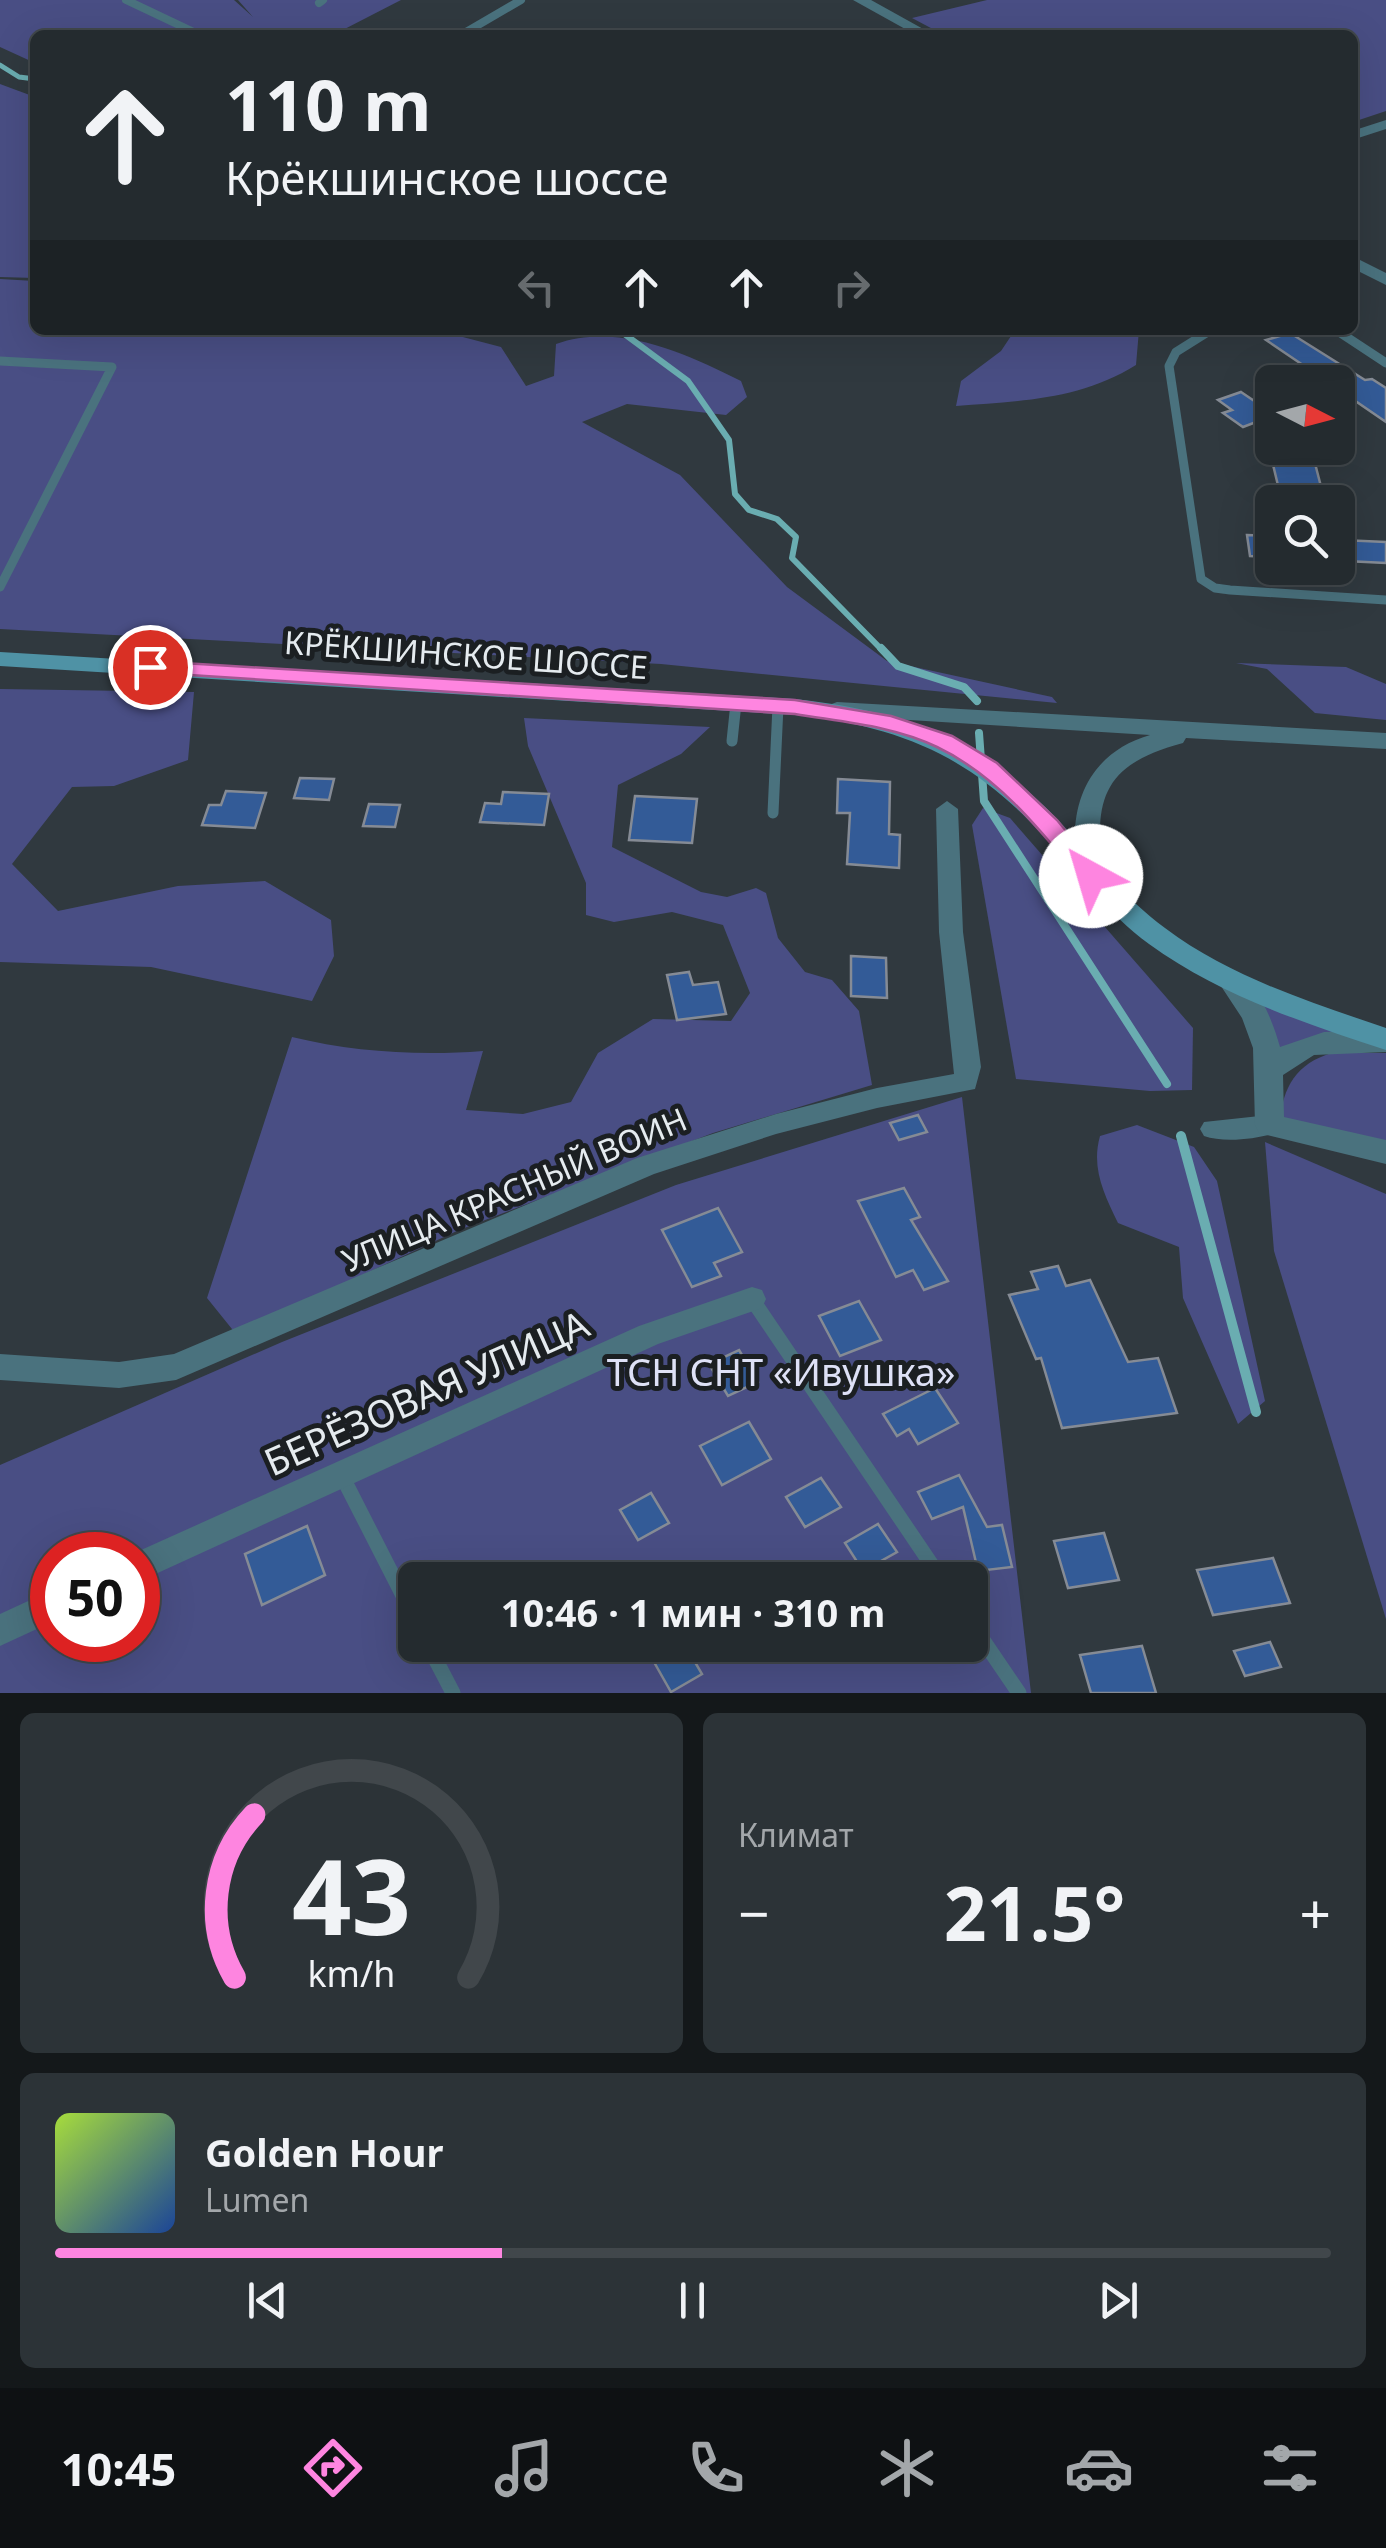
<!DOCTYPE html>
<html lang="ru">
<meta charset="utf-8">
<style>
body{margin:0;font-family:"Noto Sans",sans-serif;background:#2c3337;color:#f1f3f6;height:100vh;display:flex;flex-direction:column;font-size:38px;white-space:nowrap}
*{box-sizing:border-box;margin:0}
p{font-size:32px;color:#a3a7aa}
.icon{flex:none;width:55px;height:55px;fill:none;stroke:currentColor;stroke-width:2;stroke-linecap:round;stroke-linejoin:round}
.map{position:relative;height:1693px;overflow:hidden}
.panel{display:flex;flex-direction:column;gap:20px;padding:20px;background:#14181a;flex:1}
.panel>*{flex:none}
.banner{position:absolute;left:30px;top:30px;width:1328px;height:305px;border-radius:15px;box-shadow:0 10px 40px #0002,0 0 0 2px #41474b;background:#242b2f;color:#f1f3f6;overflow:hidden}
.needle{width:65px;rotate:96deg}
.buttons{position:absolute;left:1255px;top:365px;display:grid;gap:20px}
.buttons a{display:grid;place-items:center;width:100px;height:100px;border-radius:15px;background:#242b2f;box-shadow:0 10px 40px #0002,0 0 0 2px #41474b;font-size:50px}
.speed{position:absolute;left:30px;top:1532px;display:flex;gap:20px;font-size:50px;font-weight:700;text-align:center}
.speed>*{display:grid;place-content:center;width:130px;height:130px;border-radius:50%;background:#242b2f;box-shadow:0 10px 40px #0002,0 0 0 2px #41474b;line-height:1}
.speed .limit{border:15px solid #d22;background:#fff;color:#111}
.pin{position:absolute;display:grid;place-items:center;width:85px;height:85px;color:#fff;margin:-42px;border:5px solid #fff;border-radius:50%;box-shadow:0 2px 10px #0007}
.me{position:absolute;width:110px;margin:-55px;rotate:321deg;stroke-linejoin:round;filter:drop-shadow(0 0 8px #0008)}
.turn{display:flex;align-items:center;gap:35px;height:210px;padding:0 30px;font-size:45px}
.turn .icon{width:130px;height:130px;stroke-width:2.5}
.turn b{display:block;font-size:70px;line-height:85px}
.lanes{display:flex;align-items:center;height:95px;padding:0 30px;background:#0003;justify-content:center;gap:50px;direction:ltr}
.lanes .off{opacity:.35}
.big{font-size:75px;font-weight:700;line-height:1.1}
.panel .card{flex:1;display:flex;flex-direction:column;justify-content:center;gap:15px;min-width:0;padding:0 35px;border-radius:15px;background:#2c3337}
.panel .dial{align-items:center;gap:0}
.dial svg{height:260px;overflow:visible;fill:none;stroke:#41474b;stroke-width:7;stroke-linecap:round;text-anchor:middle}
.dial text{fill:#f1f3f6;stroke:none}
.song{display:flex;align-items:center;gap:30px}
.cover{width:120px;height:120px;border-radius:15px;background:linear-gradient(135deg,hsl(80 70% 55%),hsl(220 70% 35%))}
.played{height:10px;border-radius:5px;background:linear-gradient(90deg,#fe85e0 35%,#41474b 35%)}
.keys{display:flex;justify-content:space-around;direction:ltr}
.heat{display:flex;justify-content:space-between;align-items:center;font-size:55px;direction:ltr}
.panel .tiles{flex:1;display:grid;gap:20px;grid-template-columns:1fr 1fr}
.card:last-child{grid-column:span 2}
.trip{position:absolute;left:398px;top:1562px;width:590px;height:100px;border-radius:15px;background:#242b2f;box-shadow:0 10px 40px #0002,0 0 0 2px #41474b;font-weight:700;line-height:100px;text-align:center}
.menu{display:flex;height:160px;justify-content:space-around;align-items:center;background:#0e1113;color:#a3a7aa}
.menu .icon{width:70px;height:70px}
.menu .active{color:#fe85e0}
.menu b{font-size:45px;color:#f1f3f6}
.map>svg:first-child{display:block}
.green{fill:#494e84;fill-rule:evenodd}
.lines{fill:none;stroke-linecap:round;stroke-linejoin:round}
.stream-far3{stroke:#6aadb1;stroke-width:5}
.stream-far2{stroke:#6aadb1;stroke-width:6}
.stream-far1{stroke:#6aadb1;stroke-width:8}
.stream{stroke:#6aadb1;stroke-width:10}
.building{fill:#335b97;stroke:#858b95;stroke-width:2.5}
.service-far3{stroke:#4a727e;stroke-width:8}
.service-far2{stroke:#4a727e;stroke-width:9}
.service-far1{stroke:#4a727e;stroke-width:11}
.service{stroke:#4a727e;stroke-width:15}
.minor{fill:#4a727e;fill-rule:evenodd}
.tertiary{fill:#4a727e;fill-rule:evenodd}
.secondary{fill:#4f92a5;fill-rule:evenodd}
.route{fill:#fe85e0;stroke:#a55692;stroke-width:2.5}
.labels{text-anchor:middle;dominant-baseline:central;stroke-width:10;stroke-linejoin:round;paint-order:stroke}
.street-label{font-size:32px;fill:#e5ebef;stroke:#1b1f22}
.near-park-label{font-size:38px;fill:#dee1f6;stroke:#1b1f22}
.near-street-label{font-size:38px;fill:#e5ebef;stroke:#1b1f22}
</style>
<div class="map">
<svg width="1386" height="1693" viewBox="0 0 1386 1693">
<rect width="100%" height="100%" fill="#30393f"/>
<g class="green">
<polygon points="0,0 234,0 253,17 238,0 401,0 333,35 35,35 35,63 0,47"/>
<polygon points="987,0 1386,0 1386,111 1353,122 1352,35 944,35 912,18"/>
<polygon points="0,84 35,97 35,278 0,277"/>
<path d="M0,279L35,281V330H436L501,347L526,386L554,376L556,344C618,322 685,353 741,381L747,397L726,415L627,404L582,422L680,475L787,587L887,661L1052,697L1057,703L661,664L0,629Z"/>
<path d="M1015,330H1139L1136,365C1080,400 1020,401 956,406L961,381L1001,351Z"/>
<polygon points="1236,663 1346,667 1386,684 1386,720 1315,713 1267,669"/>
<polygon points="0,689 194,692 188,760 114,786 72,787 12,864 58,911 178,886 265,881 331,920 334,956 312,1001 151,967 0,962"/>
<path d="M524,718L710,727L681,754L618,785L612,847L701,892L727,897L756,888L766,893L778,938L805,972L832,980L859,1011L872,1085L713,1133L459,1230L236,1334L207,1298L292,1037C354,1052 419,1056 483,1051L466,1110L523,1114L571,1102L598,1053L653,1019L731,1021L750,993L723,925L672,912L614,922L586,915V883L528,746Z"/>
<polygon points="983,808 1010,818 1193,1028 1192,1090 1150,1091 1016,1079 972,825"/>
<polygon points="1252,999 1358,1035 1277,1054"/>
<path d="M1332,1053H1386V1148L1280,1123C1282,1087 1297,1063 1332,1053Z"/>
<path d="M962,1097L1031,1693H0V1465L282,1342L676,1185ZM52,1555H138V1640H52ZM415,1580H970V1645H415Z"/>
<path d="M1137,1125L1194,1147L1217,1181L1265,1401L1238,1424L1183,1298L1179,1247L1118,1223C1104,1194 1091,1168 1100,1136Z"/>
<polygon points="1265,1142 1386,1194 1386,1619 1274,1251"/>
</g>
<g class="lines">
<polyline class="stream-far3" points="0,65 19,77 35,79"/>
<polyline class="stream-far2" points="619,330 688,381 729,440 735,494 749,510 777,519 796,537 792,558 883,651"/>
<g class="stream-far1">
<polyline points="881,648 898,666 964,687 977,701"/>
<polyline points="979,733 984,801 1167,1084"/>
</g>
<polyline class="stream" points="1181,1136 1256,1412"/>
</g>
<g class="building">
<polygon points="1290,333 1365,380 1372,379 1386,388 1386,422 1338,389 1338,382 1328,382 1266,340"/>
<polygon points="1241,392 1272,413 1272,416 1243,427 1223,413 1232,410 1218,400"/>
<polygon points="1269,448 1311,448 1325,502 1282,502"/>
<polygon points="1247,535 1272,536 1272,557 1250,556"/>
<polygon points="1341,540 1386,542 1386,563 1346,561"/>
<polygon points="300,778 334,779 329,800 294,798"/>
<polygon points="838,779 890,782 889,834 900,835 899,868 847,864 850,813 837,813"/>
<polygon points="226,791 266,793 255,828 202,825 209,805 221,805"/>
<polygon points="503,792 549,794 544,825 480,822 485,803 501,804"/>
<polygon points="635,796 697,799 692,843 629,840"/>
<polygon points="369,804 400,805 395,827 363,826"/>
<polygon points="851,956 886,958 887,998 851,996"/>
<polygon points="689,972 693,985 718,982 726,1014 677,1020 667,975"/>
<polygon points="918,1115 927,1132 899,1140 890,1123"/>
<polygon points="904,1188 920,1217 911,1220 948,1281 924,1290 913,1270 896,1277 858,1201"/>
<polygon points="718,1208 742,1252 714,1263 721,1276 692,1287 662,1230"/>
<polygon points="1058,1266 1066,1286 1090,1280 1128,1362 1158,1358 1177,1413 1062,1428 1041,1358 1036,1359 1009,1295 1038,1289 1031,1272"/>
<polygon points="859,1301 881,1340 840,1356 819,1316"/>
<polygon points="739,1350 758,1382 728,1396 709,1364"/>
<polygon points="935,1388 958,1423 918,1444 909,1429 897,1436 883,1414"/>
<polygon points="749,1422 771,1459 722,1485 700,1446"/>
<polygon points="959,1475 987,1527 1002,1525 1012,1567 978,1571 963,1507 932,1519 918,1492"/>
<polygon points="821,1478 841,1507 805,1527 786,1497"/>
<polygon points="651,1493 669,1523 638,1540 620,1510"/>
<polygon points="878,1524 897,1552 863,1571 845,1543"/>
<polygon points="307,1526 325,1575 262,1605 245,1554"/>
<polygon points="1104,1533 1119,1580 1068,1588 1054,1541"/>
<polygon points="1273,1558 1290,1603 1213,1615 1197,1570"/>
<polygon points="1270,1642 1281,1667 1245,1676 1234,1651"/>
<polygon points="685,1645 702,1674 671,1692 654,1662"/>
<polygon points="1142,1646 1156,1693 1091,1693 1080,1655"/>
</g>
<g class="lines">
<g class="service-far3">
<polyline points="126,0 200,35"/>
<polyline points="319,3 323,0"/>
<polyline points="461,35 521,0"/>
</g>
<g class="service-far2">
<polyline points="1211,330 1176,352 1169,366 1201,579 1215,588 1230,590 1386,600"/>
<polyline points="1336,330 1386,363"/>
<polyline points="0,361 112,367 0,587"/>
</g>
<g class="service-far1">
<polyline points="732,741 736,703"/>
<polyline points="773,813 778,706"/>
</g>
<g class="service">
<polyline points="752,1299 942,1580"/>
<polyline points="341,1474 415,1619"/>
<polyline points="970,1621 1019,1693"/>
<polyline points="428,1645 453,1693"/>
</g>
<g class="minor">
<polygon points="1386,120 1386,129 1352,140 1352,131"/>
<polygon points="947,801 958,809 963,932 981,1067 975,1089 877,1108 776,1134 654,1174 176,1380 119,1388 0,1380 0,1354 119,1362 174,1354 637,1158 776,1114 877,1088 954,1074 939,932 936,809"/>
<path d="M1269,1115L1278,1118L1282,1125L1278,1132C1258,1139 1224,1143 1204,1136L1200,1129L1204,1122Z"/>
<polygon points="752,1287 762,1290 766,1299 762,1308 658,1344 138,1582 138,1555 130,1555 639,1326"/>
<polygon points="52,1590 52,1622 0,1646 0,1614"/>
</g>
<g class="tertiary">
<polygon points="853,0 871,0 934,35 916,35"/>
<polygon points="1352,256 1386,273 1386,285 1352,268"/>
<path d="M837,702L1386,733V749L1186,738L1183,743C1104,764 1092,798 1104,876L1100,882H1082C1076,871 1075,856 1075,843C1073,791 1098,750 1150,735L829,715L825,710L829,705Z"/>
<path d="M1230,970C1257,978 1273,1022 1280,1047L1324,1032L1386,1030V1052L1314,1055L1283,1075L1284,1117L1386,1140V1164L1259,1133L1255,1125L1253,1048L1242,1018L1217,980L1221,973Z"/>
</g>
<path class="secondary" d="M0,652L795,699C904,711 981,740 1058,820C1093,857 1124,898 1165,928C1230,977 1310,1002 1386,1028V1050C1304,1023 1219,995 1149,944C1108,914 1077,872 1043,835C970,756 900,726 795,715L0,666Z"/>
</g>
<path class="route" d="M150,661L795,700L891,716L952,736L997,763L1057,820L1103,876L1091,885L1083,882C1042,832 998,776 937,747C894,726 842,722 795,714L143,672L140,667Z"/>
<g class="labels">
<g class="street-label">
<text transform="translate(466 654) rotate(4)">КРЁКШИНСКОЕ ШОССЕ</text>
<text transform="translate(514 1189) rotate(-23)">УЛИЦА КРАСНЫЙ ВОИН</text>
</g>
<g class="near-park-label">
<text x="781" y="1371">ТСН СНТ «Ивушка»</text>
</g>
<g class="near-street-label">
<text transform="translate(426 1392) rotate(-24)">БЕРЁЗОВАЯ УЛИЦА</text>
</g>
</g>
</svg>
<div class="buttons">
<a><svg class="needle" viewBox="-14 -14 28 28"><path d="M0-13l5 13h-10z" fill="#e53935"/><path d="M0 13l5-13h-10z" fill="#a3a7aa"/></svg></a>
<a><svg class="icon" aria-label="search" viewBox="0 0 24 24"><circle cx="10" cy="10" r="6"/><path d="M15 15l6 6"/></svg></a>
</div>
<div class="speed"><div class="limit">50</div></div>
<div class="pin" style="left:150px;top:667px;background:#d93025"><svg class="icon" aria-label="arrive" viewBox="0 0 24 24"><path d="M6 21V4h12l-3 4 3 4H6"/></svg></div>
<svg class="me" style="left:1091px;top:876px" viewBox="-20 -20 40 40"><circle r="19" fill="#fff"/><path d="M0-13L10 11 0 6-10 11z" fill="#fe85e0"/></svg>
<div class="trip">10:46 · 1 мин · 310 m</div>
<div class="banner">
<div class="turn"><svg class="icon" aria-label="ahead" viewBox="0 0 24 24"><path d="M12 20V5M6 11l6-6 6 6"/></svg><div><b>110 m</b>Крёкшинское шоссе</div></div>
<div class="lanes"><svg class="icon off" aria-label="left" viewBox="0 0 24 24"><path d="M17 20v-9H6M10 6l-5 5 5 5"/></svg><svg class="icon" aria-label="ahead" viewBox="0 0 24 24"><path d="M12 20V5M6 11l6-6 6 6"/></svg><svg class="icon" aria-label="ahead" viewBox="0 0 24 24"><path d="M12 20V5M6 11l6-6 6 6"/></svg><svg class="icon off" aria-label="right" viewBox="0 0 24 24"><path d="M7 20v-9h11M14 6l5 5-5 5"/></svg></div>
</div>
</div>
<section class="panel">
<div class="tiles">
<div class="card dial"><svg viewBox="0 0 100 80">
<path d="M14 69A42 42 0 1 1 86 69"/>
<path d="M14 69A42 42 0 0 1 20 19" stroke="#fe85e0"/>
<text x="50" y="56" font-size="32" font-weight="700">43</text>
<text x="50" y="72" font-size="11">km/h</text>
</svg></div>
<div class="card"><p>Климат</p>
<div class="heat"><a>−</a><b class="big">21.5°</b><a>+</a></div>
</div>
<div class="card">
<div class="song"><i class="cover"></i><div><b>Golden Hour</b><p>Lumen</p></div></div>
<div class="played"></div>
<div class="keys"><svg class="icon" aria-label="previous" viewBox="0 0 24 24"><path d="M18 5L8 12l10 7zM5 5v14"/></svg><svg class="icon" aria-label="pause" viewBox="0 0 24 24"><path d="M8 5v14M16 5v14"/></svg><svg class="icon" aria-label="next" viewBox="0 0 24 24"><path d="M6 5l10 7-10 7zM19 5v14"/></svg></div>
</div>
</div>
</section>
<nav class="menu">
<b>10:45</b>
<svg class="icon active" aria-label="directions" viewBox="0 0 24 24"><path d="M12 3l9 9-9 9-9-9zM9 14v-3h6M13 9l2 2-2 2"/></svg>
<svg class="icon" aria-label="music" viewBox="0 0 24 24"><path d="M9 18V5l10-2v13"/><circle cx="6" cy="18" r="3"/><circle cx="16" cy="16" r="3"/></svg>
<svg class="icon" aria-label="phone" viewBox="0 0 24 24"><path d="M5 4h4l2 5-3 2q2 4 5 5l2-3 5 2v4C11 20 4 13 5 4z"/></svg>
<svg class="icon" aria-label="climate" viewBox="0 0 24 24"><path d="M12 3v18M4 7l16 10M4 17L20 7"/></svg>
<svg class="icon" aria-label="car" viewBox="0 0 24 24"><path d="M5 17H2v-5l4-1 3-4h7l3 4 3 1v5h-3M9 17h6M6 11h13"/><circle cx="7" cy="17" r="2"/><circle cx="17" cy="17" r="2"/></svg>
<svg class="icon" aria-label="filters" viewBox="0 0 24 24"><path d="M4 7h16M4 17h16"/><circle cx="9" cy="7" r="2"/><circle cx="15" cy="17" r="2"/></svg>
</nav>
